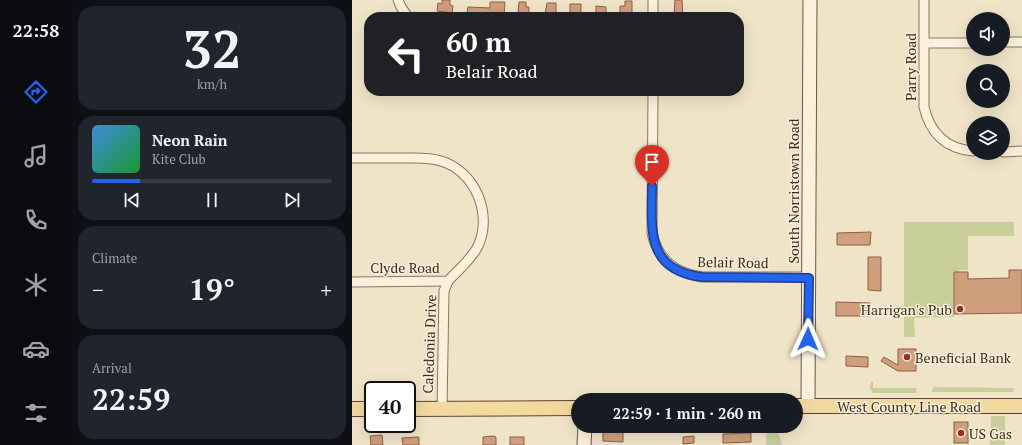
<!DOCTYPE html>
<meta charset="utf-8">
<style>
body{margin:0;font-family:"PT Serif",serif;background:#20242c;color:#f1f3f6;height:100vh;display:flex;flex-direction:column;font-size:15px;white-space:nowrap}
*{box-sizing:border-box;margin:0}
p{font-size:13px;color:#9ea1a6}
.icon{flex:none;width:22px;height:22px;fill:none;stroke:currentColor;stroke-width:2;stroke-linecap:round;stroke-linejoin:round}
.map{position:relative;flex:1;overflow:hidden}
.drawer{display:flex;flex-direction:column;gap:6px;padding:6px;background:#0d0f14;width:280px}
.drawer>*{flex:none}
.banner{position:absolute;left:12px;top:12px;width:380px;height:84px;border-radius:16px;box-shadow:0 4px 16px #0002;background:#202124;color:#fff;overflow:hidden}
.fabs{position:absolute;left:614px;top:12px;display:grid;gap:8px}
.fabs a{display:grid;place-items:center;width:44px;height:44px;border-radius:50%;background:#171b24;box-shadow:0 4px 16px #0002;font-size:20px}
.speed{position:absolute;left:12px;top:381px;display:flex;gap:8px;font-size:20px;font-weight:700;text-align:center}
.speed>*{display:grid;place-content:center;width:52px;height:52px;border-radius:50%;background:#171b24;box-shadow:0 4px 16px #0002;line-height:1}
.speed .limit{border:2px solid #111;border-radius:6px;background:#fff;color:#111}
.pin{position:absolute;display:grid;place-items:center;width:34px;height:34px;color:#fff;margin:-41px -17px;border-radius:50% 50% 50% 0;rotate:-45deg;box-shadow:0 0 4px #0007}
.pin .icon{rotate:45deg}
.me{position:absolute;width:44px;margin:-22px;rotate:1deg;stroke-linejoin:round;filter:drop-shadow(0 0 3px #0008)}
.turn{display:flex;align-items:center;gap:14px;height:84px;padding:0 16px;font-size:18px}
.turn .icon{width:52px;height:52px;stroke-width:2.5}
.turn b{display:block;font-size:28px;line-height:34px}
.big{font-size:30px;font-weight:800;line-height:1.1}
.drawer .tile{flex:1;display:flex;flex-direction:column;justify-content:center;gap:6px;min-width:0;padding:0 14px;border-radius:16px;background:#20242c}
.drawer .dial{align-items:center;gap:0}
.dial b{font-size:52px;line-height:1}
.song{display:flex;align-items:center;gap:12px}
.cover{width:48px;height:48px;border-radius:6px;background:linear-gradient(135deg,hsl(210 70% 55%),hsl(130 70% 35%))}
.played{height:4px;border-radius:2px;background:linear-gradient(90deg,#2563eb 20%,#363941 20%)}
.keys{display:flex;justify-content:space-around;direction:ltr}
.heat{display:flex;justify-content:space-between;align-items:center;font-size:22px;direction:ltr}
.trip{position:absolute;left:219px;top:393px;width:232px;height:40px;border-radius:20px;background:#171b24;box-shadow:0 4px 16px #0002;font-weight:800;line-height:40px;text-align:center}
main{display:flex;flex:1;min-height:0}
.tab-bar{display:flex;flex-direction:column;width:72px;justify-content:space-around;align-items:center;background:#090b0e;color:#9ea1a6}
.tab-bar .icon{width:28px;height:28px}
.tab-bar .active{color:#2563eb}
.tab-bar b{font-size:18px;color:#f1f3f6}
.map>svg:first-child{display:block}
.green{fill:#c9cf9b}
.building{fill:#cf9f7d;stroke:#8d5f41}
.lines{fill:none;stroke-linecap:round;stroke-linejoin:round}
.street-casing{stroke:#8d765c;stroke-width:11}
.secondary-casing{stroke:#6f573f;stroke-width:15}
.primary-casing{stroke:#5b4430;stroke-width:16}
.street{stroke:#faf1dc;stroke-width:9}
.secondary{stroke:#faf1dc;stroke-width:13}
.primary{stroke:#f3d9a0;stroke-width:14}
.route-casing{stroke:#184099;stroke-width:10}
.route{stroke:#2563eb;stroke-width:7}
.poi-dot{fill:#9e2a2b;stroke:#f7eed8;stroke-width:1.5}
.labels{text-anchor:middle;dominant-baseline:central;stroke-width:3;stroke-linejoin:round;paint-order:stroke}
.street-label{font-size:14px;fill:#3d2e20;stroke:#f7eed8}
.poi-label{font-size:14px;fill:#3d2e20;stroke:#f7eed8;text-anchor:start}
</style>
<main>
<nav class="tab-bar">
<b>22:58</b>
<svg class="icon active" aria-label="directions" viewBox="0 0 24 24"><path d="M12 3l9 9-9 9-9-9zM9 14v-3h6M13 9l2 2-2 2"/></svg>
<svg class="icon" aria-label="music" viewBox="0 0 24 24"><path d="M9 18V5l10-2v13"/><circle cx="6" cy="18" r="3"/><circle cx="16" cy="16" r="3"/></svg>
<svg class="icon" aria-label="phone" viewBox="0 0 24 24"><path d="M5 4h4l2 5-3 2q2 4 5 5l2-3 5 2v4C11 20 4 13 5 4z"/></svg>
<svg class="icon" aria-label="climate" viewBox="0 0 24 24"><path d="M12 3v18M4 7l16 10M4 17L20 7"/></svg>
<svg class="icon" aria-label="car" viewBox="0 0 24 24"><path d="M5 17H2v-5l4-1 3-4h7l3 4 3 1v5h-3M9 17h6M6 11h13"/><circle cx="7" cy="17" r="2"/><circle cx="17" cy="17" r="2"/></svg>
<svg class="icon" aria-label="filters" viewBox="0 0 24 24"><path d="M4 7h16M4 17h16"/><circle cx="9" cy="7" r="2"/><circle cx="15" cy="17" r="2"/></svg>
</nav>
<section class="drawer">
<div class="tile dial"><b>32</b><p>km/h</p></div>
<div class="tile">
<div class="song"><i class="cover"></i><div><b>Neon Rain</b><p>Kite Club</p></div></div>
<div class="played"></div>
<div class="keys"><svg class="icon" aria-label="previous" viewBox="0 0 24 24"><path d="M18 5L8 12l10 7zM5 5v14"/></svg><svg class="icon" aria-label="pause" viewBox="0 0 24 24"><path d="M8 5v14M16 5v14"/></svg><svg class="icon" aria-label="next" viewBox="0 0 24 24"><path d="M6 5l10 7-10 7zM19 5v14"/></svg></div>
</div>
<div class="tile"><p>Climate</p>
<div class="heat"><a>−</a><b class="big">19°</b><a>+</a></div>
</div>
<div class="tile"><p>Arrival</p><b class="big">22:59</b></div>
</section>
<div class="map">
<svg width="670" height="445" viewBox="0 0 670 445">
<rect width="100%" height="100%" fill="#f0e4c8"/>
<g class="green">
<polygon points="552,222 662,222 662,236 616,236 616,270 607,270 606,272 602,273 602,317 562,318 563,337 552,337"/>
<polygon points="519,382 521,382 521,388 564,388 565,393 521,393 518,388"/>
<polygon points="582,387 662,388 661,392 580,392 580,389"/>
<polygon points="639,416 653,416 653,445 638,445"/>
<polygon points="415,426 425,426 430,445 414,445"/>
</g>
<g class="building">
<polygon points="90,0 98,0 98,5 101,6 100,13 85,11 86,3 90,4"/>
<polygon points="323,0 330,0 331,17 322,17"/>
<polygon points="273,1 280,1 280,16 268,16 268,6 273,6"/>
<polygon points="138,2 153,2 152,15 115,13 116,7 138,8"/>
<polygon points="167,2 174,2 174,7 177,7 177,14 166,14"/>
<polygon points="195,3 204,3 204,14 193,14"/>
<polygon points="218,4 229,4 229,16 218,15"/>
<polygon points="244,6 254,7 254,16 244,16"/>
<polygon points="519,232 518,245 485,245 485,233"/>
<polygon points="516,257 529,257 529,291 516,290"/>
<polygon points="657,270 670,270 670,313 602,314 602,272 616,272 616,279 657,278"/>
<polygon points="484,302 518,303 518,316 484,316"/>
<polygon points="546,349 564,349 564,371 546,371 529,361 532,357 546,365"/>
<polygon points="494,356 516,357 516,367 494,366"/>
<rect x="602" y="422" width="14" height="21"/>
<polygon points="251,429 271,429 271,442 251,441"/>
<polygon points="399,433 399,442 371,443 371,434"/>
<polygon points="30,435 31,445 19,445 18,436"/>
<polygon points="141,436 144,437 144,445 131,445 131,437"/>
<polygon points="342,436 342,443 331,444 331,437"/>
<polygon points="67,437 67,445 51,445 50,438"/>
<rect x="158" y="437" width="14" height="8"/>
</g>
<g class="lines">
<defs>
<g id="street">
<polyline points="46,0 49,7 56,17"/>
<path d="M572,0V107C578,133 594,149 621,151"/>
<polyline points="301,17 301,0"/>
<polyline points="651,42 670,42"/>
<polyline points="572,43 621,43"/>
<path d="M301,91L300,233C306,260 323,273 350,277H457"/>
<polyline points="651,152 670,151"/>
<path d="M0,158C17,158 35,158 52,158C64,158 77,157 89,161C123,171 141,214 126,246C119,260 106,270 96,281L0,282"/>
<polyline points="90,409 92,291 96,281"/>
</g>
<g id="secondary">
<polyline points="456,406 458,0"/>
<polyline points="232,445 233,426"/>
</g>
<g id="primary">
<polyline points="444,406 670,406"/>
<polyline points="0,409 21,409"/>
<polyline points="55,409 226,408"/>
</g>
</defs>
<use href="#street" class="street-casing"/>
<use href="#secondary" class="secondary-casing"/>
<use href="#primary" class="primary-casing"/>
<use href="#street" class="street"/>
<use href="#secondary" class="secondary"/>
<use href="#primary" class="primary"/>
</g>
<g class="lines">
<defs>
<path id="route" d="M300,186C300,229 293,270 350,277L457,278L456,339"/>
</defs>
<use href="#route" class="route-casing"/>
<use href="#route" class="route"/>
</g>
<g class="poi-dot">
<circle cx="608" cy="309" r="4"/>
<circle cx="555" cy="357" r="4"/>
<circle cx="609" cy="433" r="4"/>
</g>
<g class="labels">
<g class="street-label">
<text transform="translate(558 67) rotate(-90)">Parry Road</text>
<text transform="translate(441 191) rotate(-90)">South Norristown Road</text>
<text transform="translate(381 262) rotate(1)">Belair Road</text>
<text x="53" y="267">Clyde Road</text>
<text transform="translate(77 344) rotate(-88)">Caledonia Drive</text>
<text x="557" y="406">West County Line Road</text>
</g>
<g class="poi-label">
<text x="600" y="309" text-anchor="end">Harrigan's Pub</text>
<text x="563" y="357">Beneficial Bank</text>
<text x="617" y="433">US Gas</text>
</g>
</g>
</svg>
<div class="fabs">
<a><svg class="icon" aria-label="sound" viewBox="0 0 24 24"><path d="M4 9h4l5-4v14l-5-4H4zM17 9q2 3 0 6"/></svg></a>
<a><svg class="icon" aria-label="search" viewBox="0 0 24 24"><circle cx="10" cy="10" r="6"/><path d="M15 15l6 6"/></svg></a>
<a><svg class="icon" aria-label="layers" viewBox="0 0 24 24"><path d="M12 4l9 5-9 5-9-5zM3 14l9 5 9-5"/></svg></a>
</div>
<div class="speed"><div class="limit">40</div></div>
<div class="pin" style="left:300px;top:186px;background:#d93025"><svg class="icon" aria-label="arrive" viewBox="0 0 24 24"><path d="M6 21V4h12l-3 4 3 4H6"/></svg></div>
<svg class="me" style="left:456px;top:339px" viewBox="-20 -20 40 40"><path d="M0-17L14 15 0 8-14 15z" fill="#2563eb" stroke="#fff" stroke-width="4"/></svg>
<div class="trip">22:59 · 1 min · 260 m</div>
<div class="banner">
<div class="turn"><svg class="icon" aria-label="left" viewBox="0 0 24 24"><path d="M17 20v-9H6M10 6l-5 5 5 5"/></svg><div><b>60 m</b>Belair Road</div></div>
</div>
</div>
</main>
